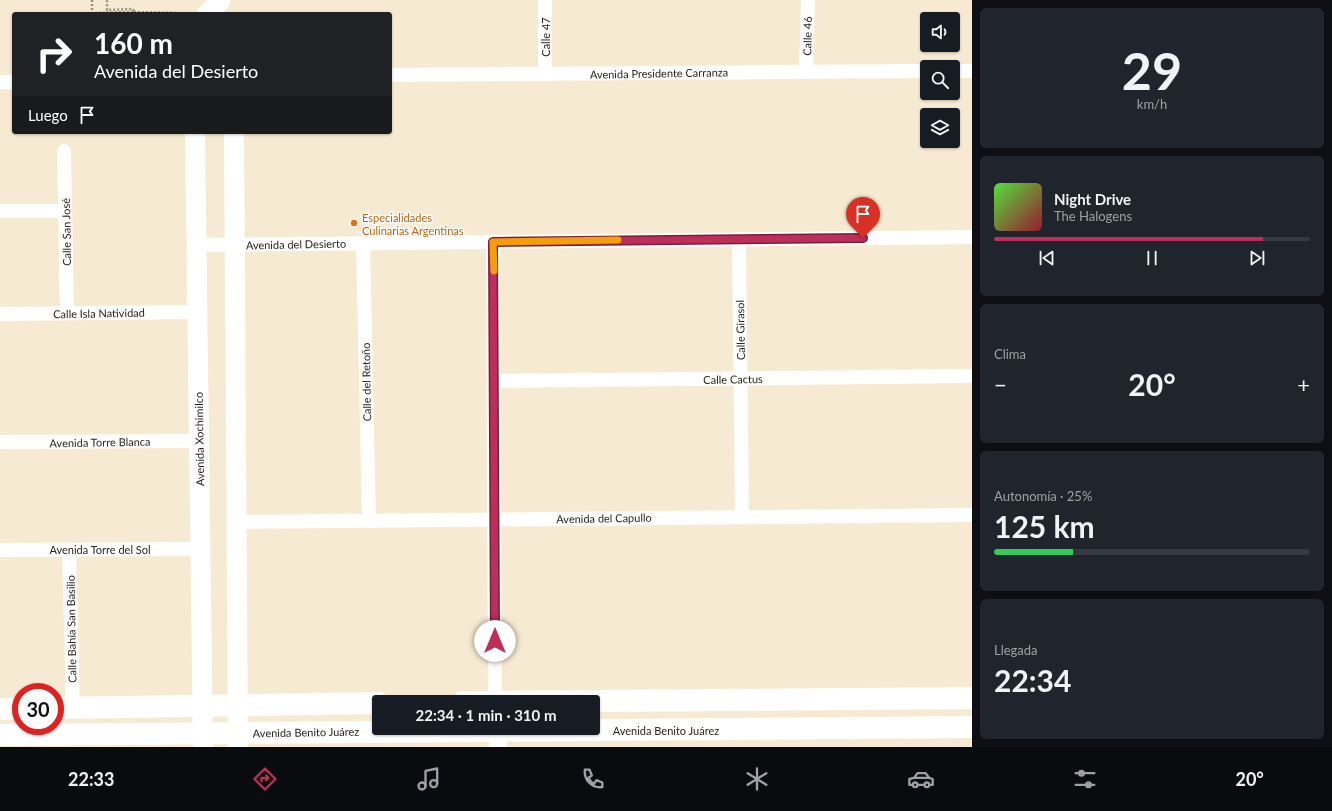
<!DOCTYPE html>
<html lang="es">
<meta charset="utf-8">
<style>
body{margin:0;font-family:Lato,sans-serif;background:#20242c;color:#f1f3f6;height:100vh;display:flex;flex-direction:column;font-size:15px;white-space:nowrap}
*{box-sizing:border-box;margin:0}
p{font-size:13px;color:#9ea1a6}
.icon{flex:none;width:22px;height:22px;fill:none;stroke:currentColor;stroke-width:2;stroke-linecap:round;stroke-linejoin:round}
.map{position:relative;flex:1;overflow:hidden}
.panel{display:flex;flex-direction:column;gap:8px;padding:8px;background:#0d0f14;width:360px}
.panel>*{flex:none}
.banner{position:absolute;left:12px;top:12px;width:380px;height:122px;border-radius:4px;box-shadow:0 1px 3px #0004;background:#202124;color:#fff;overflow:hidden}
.controls{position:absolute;left:920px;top:12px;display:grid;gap:8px}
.controls a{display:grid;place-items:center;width:40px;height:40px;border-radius:4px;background:#171b24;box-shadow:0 1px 3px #0004;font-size:20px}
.speed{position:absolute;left:12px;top:683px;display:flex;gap:8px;font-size:20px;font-weight:700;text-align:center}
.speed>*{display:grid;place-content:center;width:52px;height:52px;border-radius:50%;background:#171b24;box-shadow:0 1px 3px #0004;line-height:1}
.speed .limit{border:6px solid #d22;background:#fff;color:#111}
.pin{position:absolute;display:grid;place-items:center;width:34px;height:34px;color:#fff;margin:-41px -17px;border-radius:50% 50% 50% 0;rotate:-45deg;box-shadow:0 0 4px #0007}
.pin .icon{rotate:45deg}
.me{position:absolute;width:44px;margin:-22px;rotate:0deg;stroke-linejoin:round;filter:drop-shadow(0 0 3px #0008)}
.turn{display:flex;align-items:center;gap:14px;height:84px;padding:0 16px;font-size:18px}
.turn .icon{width:52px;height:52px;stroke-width:2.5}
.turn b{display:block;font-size:28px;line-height:34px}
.then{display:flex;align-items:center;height:38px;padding:0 16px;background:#0003;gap:8px;font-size:15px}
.big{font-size:30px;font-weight:700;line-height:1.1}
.panel .card{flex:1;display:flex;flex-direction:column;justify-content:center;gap:6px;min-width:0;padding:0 14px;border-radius:6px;background:#20242c}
.panel .dial{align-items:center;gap:0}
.dial b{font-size:52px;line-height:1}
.song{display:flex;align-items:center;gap:12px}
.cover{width:48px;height:48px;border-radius:6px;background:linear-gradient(135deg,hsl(110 70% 55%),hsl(350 70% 35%))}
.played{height:4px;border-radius:2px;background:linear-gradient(90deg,#bd2e59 85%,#363941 85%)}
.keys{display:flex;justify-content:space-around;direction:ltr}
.heat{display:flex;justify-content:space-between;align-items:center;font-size:22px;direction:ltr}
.charge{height:6px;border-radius:3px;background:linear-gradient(90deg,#34c759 25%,#363941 0)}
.trip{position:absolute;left:372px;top:695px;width:228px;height:40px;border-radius:4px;background:#171b24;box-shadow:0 1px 3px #0004;font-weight:700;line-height:40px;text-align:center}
.menu{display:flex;height:64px;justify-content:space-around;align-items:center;background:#090b0e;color:#9ea1a6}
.menu .icon{width:28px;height:28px}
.menu .selected{color:#bd2e59}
.menu b{font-size:18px;color:#f1f3f6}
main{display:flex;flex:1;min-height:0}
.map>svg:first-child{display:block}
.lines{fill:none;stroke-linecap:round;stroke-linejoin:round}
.path{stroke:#9b9281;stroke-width:2.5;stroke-dasharray:2 2;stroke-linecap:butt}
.minor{stroke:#fff;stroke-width:14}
.tertiary{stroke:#fff;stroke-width:18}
.secondary{stroke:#fff;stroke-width:20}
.primary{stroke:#fff;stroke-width:22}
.route-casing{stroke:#7b1e3a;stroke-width:10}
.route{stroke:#bd2e59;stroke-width:7}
.slow{stroke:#f59e0b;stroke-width:7}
.food-dot{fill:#e8710a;stroke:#fff;stroke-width:1.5}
.labels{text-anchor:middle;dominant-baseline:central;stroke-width:3;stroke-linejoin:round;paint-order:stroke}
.street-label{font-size:11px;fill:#2b261d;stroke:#fff}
.food-label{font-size:11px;fill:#c56008;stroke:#fff;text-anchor:start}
</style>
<main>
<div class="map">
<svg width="972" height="747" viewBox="0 0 972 747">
<rect width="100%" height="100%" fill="#f7ead2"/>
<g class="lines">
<g class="path">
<polyline points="92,0 92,13 134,12 133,9 107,10 107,0"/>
<polyline points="134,12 178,13"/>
</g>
<g class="minor">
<polyline points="545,0 545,74"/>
<polyline points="953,71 972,71"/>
<polyline points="806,72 808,0"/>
<polyline points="390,75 927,71"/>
<polyline points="0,82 14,82"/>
<polyline points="64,151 67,313"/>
<polyline points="0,211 65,211"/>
<polyline points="739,239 742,517"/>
<polyline points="493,242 495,702"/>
<polyline points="363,243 369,521"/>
<polyline points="196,245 972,237"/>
<polyline points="0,314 198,312"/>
<polyline points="494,381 972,376"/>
<polyline points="0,442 199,441"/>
<polyline points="237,522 972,515"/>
<polyline points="0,550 201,549"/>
<polyline points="69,550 73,708"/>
</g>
<polyline class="tertiary" points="498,731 498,747"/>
<g class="secondary">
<polyline points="207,14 221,0"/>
<polyline points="195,132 203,747"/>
<polyline points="234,132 238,747"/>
</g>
<g class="primary">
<polyline points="463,702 972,698"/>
<polyline points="55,708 379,703"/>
<polyline points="0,709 21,709"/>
<polyline points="0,735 972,727"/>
</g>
</g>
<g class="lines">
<defs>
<polyline id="route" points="495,641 493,242 863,238"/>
</defs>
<use href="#route" class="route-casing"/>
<use href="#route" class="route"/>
<polyline class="slow" points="494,271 493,242 618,240"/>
</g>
<circle class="food-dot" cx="354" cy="223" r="4"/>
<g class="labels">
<g class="street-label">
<text transform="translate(807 36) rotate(-89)">Calle 46</text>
<text transform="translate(545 37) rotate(-90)">Calle 47</text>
<text transform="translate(659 73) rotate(-1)">Avenida Presidente Carranza</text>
<text transform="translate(66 232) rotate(-91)">Calle San José</text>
<text transform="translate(296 244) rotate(-1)">Avenida del Desierto</text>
<text transform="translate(99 313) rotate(-1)">Calle Isla Natividad</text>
<text transform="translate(740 330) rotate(-91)">Calle Girasol</text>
<text transform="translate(733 379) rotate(-1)">Calle Cactus</text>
<text transform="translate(366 382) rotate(-91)">Calle del Retoño</text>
<text transform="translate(199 439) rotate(-91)">Avenida Xochimilco</text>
<text transform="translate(100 442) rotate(-1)">Avenida Torre Blanca</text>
<text transform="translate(604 518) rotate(-1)">Avenida del Capullo</text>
<text x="100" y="549">Avenida Torre del Sol</text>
<text transform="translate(71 629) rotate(-91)">Calle Bahía San Basilio</text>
<text x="666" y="730">Avenida Benito Juárez</text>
<text transform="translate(306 732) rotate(-1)">Avenida Benito Juárez</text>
</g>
<g class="food-label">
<text x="362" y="217">Especialidades<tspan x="362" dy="13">Culinarias Argentinas</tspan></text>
</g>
</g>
</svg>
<div class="controls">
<a><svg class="icon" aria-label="sound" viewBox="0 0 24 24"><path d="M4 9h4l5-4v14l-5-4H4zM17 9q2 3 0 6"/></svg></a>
<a><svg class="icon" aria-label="search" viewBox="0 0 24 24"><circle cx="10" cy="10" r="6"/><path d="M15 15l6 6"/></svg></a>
<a><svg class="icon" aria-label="layers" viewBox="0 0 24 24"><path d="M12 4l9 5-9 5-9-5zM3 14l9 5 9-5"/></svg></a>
</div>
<div class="speed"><div class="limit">30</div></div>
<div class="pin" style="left:863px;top:238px;background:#d93025"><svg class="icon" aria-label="arrive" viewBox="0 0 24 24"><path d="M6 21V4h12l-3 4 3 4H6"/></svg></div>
<svg class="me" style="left:495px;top:641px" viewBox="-20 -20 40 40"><circle r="19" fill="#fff"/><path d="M0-13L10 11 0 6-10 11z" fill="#bd2e59"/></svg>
<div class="trip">22:34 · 1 min · 310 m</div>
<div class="banner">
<div class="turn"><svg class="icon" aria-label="right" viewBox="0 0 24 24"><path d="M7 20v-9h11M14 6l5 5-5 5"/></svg><div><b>160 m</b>Avenida del Desierto</div></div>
<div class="then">Luego<svg class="icon" aria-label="arrive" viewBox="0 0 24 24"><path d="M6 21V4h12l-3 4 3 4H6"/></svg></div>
</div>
</div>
<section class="panel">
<div class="card dial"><b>29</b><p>km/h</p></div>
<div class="card">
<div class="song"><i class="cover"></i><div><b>Night Drive</b><p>The Halogens</p></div></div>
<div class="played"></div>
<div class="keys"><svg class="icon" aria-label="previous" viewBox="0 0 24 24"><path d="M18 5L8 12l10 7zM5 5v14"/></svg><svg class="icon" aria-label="pause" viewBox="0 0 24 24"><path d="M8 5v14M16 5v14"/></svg><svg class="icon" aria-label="next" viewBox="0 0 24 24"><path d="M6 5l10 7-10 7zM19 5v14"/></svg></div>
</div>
<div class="card"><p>Clima</p>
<div class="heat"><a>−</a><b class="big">20°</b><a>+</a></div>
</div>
<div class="card"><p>Autonomía · 25%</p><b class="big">125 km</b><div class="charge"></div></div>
<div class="card"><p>Llegada</p><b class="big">22:34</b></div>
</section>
</main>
<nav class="menu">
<b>22:33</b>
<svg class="icon selected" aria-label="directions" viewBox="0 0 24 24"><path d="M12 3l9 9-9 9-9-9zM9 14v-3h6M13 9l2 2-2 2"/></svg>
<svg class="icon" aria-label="music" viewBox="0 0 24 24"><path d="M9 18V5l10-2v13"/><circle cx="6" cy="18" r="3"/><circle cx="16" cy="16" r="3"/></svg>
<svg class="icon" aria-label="phone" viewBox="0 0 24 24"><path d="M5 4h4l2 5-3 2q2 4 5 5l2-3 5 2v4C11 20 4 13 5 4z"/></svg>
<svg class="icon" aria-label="climate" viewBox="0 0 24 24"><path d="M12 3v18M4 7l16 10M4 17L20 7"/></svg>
<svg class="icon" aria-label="car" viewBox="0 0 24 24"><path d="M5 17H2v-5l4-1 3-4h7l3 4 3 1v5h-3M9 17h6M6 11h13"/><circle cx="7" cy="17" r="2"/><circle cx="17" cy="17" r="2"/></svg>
<svg class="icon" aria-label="filters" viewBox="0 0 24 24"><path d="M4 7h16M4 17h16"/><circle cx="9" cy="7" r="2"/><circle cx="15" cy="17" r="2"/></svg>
<b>20°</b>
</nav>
